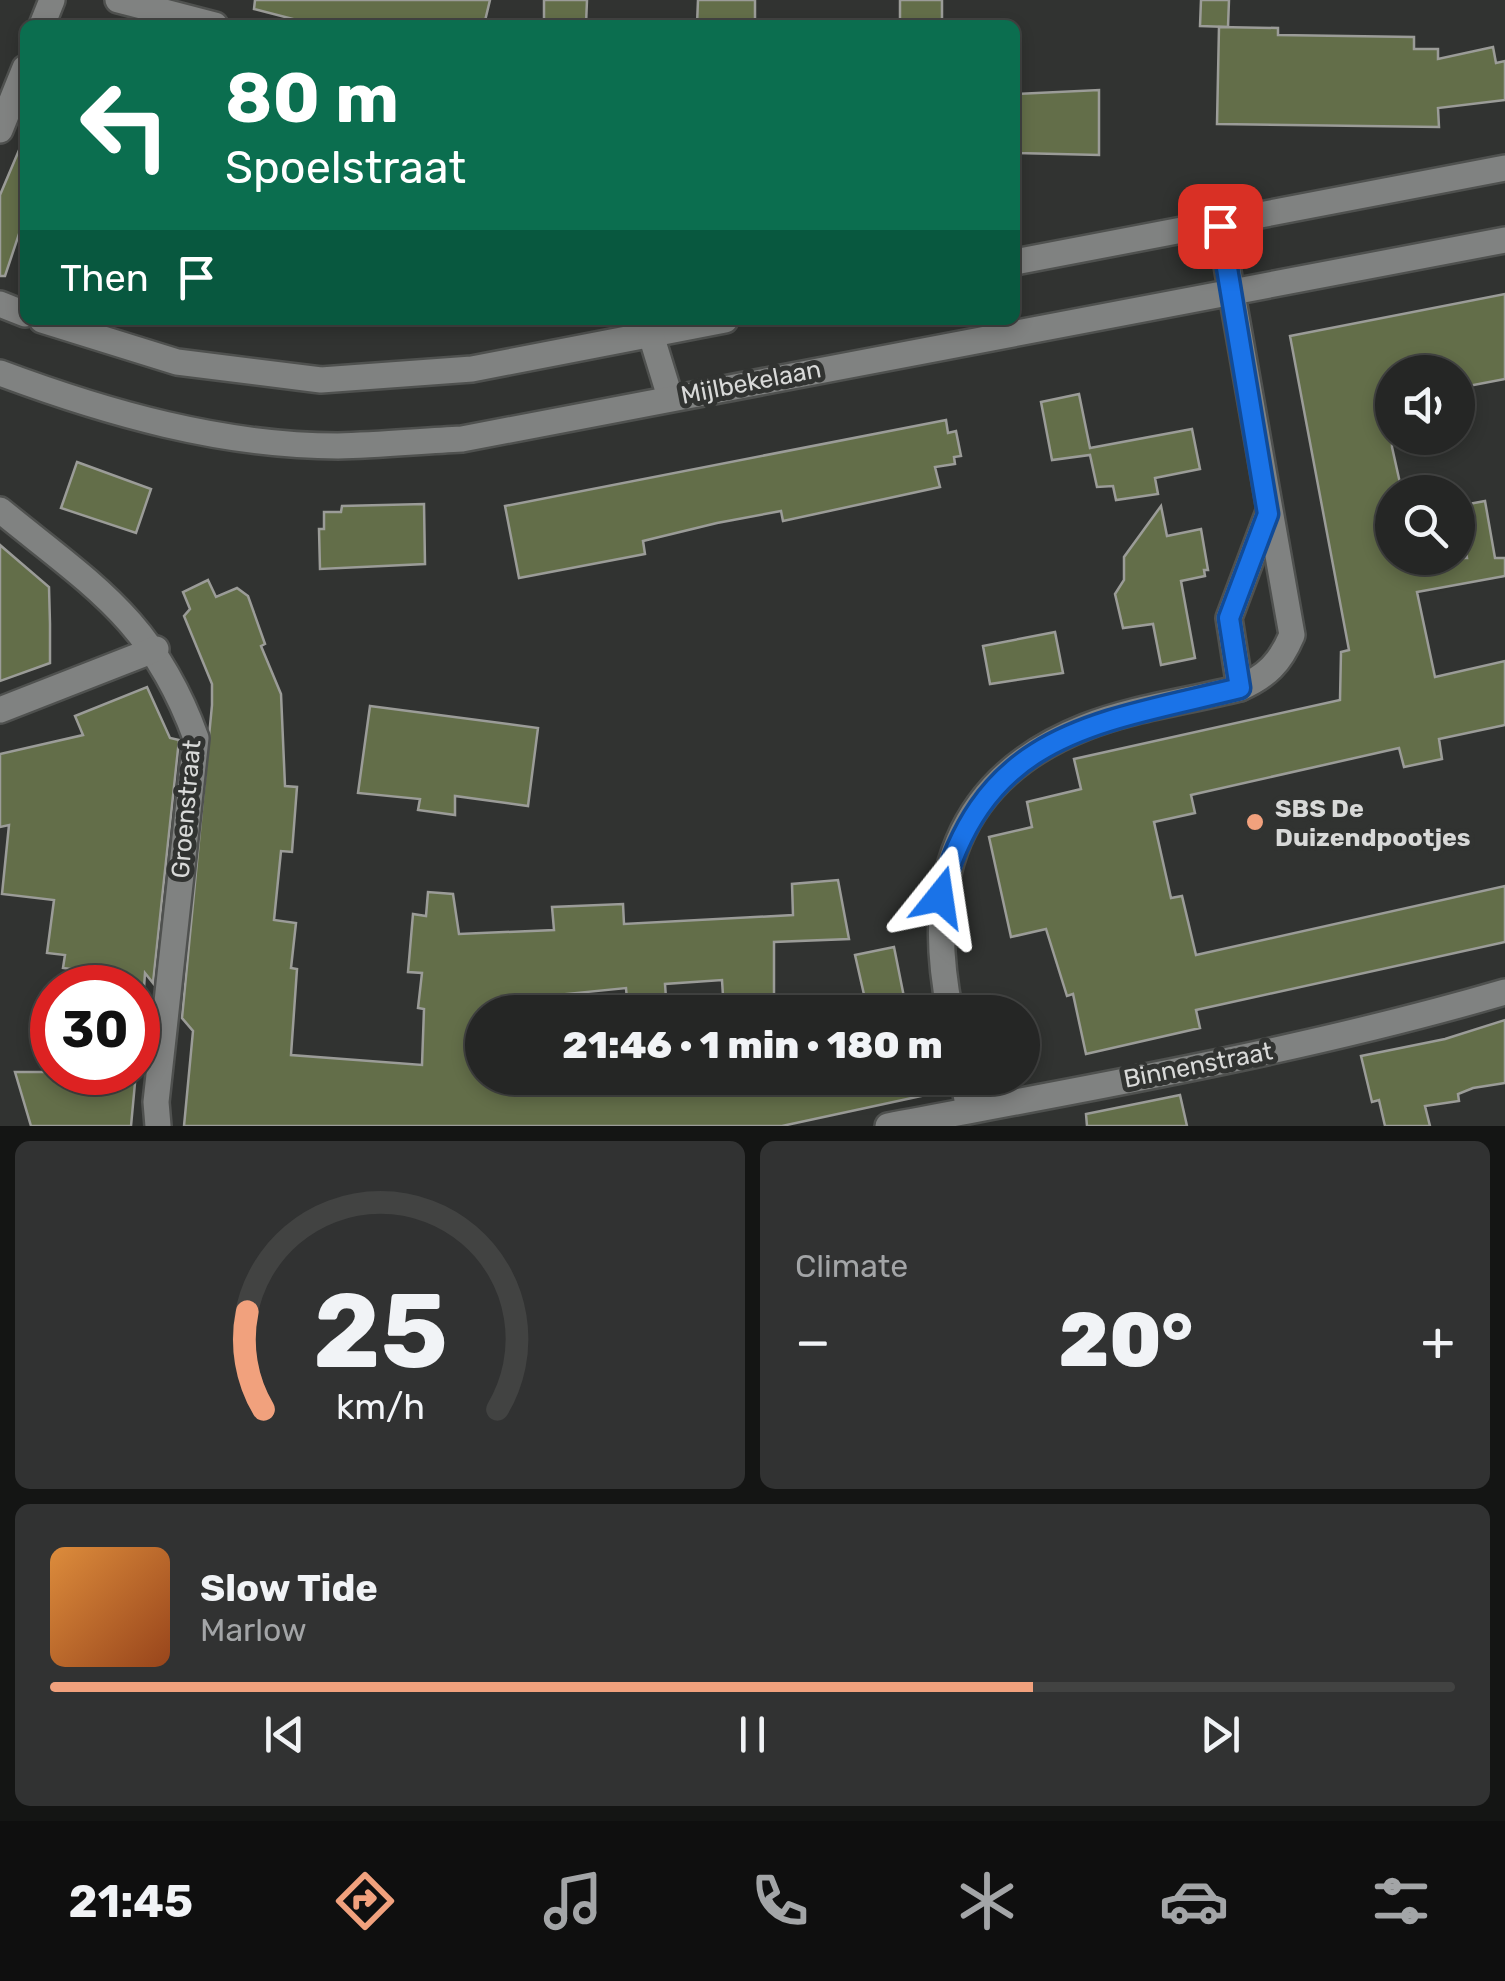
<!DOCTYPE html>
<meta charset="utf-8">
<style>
body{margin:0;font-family:Rubik,sans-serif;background:#313232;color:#f1f3f6;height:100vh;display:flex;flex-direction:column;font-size:38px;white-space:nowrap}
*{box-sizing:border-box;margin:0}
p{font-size:32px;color:#a3a5a7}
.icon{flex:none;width:55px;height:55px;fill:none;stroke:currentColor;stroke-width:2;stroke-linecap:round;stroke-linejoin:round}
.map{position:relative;height:1126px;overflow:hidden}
.panel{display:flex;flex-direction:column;gap:15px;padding:15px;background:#141514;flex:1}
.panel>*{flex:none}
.hud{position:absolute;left:20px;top:20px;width:1000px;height:305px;border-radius:15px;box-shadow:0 5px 15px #0003,0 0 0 2px #424342;background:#0b6e4f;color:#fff;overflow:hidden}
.controls{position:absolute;left:1375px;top:355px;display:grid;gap:20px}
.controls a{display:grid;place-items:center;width:100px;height:100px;border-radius:50%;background:#252625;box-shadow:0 5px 15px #0003,0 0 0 2px #424342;font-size:50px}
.speed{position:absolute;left:30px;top:965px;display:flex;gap:20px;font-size:50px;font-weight:700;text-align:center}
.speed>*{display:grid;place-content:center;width:130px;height:130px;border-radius:50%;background:#252625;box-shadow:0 5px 15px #0003,0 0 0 2px #424342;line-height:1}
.speed .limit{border:15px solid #d22;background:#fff;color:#111}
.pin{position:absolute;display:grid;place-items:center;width:85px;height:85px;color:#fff;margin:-42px;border-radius:20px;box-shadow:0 5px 15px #0006}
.me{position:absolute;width:110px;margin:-55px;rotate:15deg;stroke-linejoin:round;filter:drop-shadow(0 0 8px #0008)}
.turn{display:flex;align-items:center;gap:35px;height:210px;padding:0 40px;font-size:45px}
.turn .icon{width:130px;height:130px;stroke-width:2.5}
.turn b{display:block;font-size:70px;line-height:85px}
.then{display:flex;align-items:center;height:95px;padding:0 40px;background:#0003;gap:20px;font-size:38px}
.big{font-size:75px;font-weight:800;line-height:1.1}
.panel .card{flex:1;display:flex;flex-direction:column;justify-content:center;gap:15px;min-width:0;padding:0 35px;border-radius:15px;background:#313232}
.panel .dial{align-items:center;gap:0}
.dial svg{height:260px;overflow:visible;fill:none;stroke:#424342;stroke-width:7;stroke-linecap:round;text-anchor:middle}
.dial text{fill:#f1f3f6;stroke:none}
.song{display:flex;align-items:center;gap:30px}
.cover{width:120px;height:120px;border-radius:15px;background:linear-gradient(135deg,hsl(30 70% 55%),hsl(20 70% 35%))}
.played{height:10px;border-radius:5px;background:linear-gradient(90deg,#f1a17d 70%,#424342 70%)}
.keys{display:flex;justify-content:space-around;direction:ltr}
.heat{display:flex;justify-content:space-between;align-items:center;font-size:55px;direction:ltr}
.panel .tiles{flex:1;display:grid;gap:15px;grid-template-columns:1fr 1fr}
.card:last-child{grid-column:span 2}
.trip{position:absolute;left:465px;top:995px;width:575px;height:100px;border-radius:50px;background:#252625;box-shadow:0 5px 15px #0003,0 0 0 2px #424342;font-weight:800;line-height:100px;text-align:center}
.menu{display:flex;height:160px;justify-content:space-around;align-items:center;background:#0f0f0f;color:#a3a5a7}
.menu .icon{width:70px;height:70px}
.menu .active{color:#f1a17d}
.menu b{font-size:45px;color:#f1f3f6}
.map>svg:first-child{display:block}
.building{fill:#636e49;stroke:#9b9c98;stroke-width:2.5}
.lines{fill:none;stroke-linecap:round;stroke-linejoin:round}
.minor-casing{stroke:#4f514f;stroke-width:30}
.minor{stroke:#808281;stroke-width:25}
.route-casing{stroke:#114b97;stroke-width:25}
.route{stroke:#1a73e8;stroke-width:18}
.poi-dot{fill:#f1a17d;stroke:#313331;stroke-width:4}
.labels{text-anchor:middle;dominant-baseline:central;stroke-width:10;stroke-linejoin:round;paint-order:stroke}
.street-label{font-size:25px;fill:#d8d9d8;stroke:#313331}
.poi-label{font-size:25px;font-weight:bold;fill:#d8d9d8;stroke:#313331;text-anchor:start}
</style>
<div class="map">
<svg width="1505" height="1126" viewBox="0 0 1505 1126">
<rect width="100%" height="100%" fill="#313331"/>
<g class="building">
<polygon points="255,0 490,0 484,25 316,25 254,9"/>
<polygon points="544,0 587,0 586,25 544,25"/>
<polygon points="698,0 755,0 755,25 697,25"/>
<rect x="900" y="0" width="42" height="25"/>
<polygon points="1201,0 1229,0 1228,27 1200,26"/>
<polygon points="1219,27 1278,28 1278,35 1414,37 1414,49 1438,49 1438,59 1493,47 1496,63 1505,61 1505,100 1438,108 1439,127 1217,124"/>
<polygon points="1099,90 1099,155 1015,153 1015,94"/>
<polygon points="25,136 25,216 5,276 0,276 0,195"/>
<polygon points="1505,294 1505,379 1458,388 1458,372 1392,372 1392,447 1402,492 1392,492 1392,558 1467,558 1458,506 1485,501 1495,558 1505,558 1505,576 1417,592 1435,677 1505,661 1505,725 1439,739 1442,759 1404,767 1399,748 1191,795 1195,813 1154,822 1171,898 1182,896 1196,955 1505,886 1505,942 1196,1010 1200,1028 1086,1054 1073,994 1067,996 1046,929 1011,937 989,837 1032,827 1027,802 1081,789 1074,759 1340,700 1341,652 1349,650 1290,336"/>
<polygon points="1079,394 1090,448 1192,429 1200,469 1155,478 1158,494 1116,500 1113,486 1097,487 1090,455 1052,460 1041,402"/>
<polygon points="946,420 948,433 956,431 961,456 954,457 955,464 935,467 940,487 783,521 781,511 717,523 643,541 645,554 519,578 505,506"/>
<polygon points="77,462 151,489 136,533 61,508"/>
<polygon points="424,504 425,564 320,569 319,529 324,529 324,512 341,512 342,506"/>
<polygon points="1161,506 1167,536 1201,529 1208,570 1204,570 1205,576 1181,581 1195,658 1161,665 1153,624 1123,628 1115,594 1124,580 1124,557"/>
<polygon points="0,545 49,587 50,624 50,663 0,681"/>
<polygon points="208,580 216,597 237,588 248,596 265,644 261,646 281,694 285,786 297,787 292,852 281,851 274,920 296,923 291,968 297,969 291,1055 422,1065 424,1009 418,1008 422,973 408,972 413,914 426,916 428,892 453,894 459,934 554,930 552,907 623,904 624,924 793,915 792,884 838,880 849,939 774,942 774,1012 724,1012 722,980 665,984 667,1012 628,1012 626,988 526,998 528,1012 482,1012 482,1078 947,1078 949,1090 782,1126 184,1126 193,1031 182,1018 212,705 212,684 184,616 190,609 183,592"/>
<polygon points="1055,632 1063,673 990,684 983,646"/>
<polygon points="147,687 170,738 179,740 153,983 145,973 144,988 79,987 80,970 63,968 65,955 47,953 54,900 2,894 9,825 0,827 0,754 83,735 75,716"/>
<polygon points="370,706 538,728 528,806 455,796 455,815 418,810 420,799 358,793"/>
<polygon points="894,947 907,1012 868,1012 855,955"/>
<polygon points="1505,1020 1505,1083 1473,1088 1458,1094 1459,1101 1425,1106 1430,1126 1385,1126 1379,1100 1372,1102 1361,1056 1445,1039"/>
<polygon points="15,1072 136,1072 131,1126 31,1126"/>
<polygon points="1180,1095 1187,1126 1087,1126 1086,1114"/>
</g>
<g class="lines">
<defs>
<g id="minor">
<polyline points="118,0 215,25"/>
<polyline points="42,25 52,0"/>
<polyline points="0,130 25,68"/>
<polyline points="1015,262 1505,168"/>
<polyline points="0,304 25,314"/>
<polyline points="42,320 177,362 321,380 472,369 725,320"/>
<polyline points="654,320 651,335 670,397"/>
<path d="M0,373C107,413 223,446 338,446C379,445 421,441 462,439L1505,240"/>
<path d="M0,510C93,586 153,620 196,738L156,1102L158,1126"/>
<polyline points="1240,688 1229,618 1268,514"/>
<polyline points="0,710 156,649"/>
<path d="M950,1012C924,884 954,779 1085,727C1133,708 1189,701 1240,688C1267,676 1280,663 1292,635L1220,226"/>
<polyline points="963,1078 969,1110"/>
<path d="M888,1126C1094,1087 1303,1051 1505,992"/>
</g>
</defs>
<use href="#minor" class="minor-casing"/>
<use href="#minor" class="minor"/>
</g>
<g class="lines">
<defs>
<path id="route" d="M940,897C985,731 1094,724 1240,688L1229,618L1268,514L1220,226"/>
</defs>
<use href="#route" class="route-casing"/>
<use href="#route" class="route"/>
</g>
<circle class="poi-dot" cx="1255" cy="822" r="10"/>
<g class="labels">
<g class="street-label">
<text transform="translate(751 382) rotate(-11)">Mijlbekelaan</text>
<text transform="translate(186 809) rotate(-85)">Groenstraat</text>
<text transform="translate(1198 1065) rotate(-11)">Binnenstraat</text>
</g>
<g class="poi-label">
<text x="1275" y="808">SBS De<tspan x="1275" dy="29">Duizendpootjes</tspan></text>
</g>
</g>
</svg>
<div class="controls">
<a><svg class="icon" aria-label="sound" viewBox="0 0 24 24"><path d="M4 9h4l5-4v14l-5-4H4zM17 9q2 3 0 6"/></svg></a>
<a><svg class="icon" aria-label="search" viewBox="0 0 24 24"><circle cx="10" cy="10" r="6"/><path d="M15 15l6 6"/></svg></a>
</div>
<div class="speed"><div class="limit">30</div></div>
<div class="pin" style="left:1220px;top:226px;background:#d93025"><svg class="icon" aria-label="arrive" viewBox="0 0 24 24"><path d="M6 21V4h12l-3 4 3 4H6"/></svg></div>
<svg class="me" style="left:940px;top:897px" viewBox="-20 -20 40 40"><path d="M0-17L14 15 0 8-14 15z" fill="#1a73e8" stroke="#fff" stroke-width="4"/></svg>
<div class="trip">21:46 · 1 min · 180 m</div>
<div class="hud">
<div class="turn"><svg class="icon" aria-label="left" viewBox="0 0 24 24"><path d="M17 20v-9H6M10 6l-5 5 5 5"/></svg><div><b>80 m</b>Spoelstraat</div></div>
<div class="then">Then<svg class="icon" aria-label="arrive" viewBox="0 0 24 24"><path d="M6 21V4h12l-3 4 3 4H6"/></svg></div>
</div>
</div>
<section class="panel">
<div class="tiles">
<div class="card dial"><svg viewBox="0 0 100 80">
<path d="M14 69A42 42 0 1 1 86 69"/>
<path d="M14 69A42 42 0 0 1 9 39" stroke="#f1a17d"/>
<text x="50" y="56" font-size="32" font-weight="700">25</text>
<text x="50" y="72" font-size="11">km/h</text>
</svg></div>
<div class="card"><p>Climate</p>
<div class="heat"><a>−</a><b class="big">20°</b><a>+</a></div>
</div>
<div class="card">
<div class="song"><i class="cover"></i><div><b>Slow Tide</b><p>Marlow</p></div></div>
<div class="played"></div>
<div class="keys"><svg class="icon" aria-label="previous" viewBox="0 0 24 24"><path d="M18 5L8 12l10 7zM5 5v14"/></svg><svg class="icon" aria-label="pause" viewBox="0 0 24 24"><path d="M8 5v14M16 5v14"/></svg><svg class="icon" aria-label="next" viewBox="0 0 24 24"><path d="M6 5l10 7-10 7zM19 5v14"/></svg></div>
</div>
</div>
</section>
<nav class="menu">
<b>21:45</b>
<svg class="icon active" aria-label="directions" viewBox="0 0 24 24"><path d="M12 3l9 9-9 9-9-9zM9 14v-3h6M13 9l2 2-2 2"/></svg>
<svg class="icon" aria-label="music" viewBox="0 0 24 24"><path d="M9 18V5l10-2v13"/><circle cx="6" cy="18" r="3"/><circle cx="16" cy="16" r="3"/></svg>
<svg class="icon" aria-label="phone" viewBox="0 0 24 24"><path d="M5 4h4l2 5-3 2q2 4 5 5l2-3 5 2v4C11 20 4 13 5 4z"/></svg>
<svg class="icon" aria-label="climate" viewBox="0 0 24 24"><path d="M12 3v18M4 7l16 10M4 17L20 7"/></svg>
<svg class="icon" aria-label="car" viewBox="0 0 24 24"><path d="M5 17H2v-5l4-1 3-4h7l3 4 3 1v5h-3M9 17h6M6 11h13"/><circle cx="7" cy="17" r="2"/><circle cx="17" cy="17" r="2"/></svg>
<svg class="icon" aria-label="filters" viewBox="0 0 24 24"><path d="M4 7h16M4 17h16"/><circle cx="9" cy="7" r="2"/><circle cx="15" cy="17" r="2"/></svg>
</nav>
